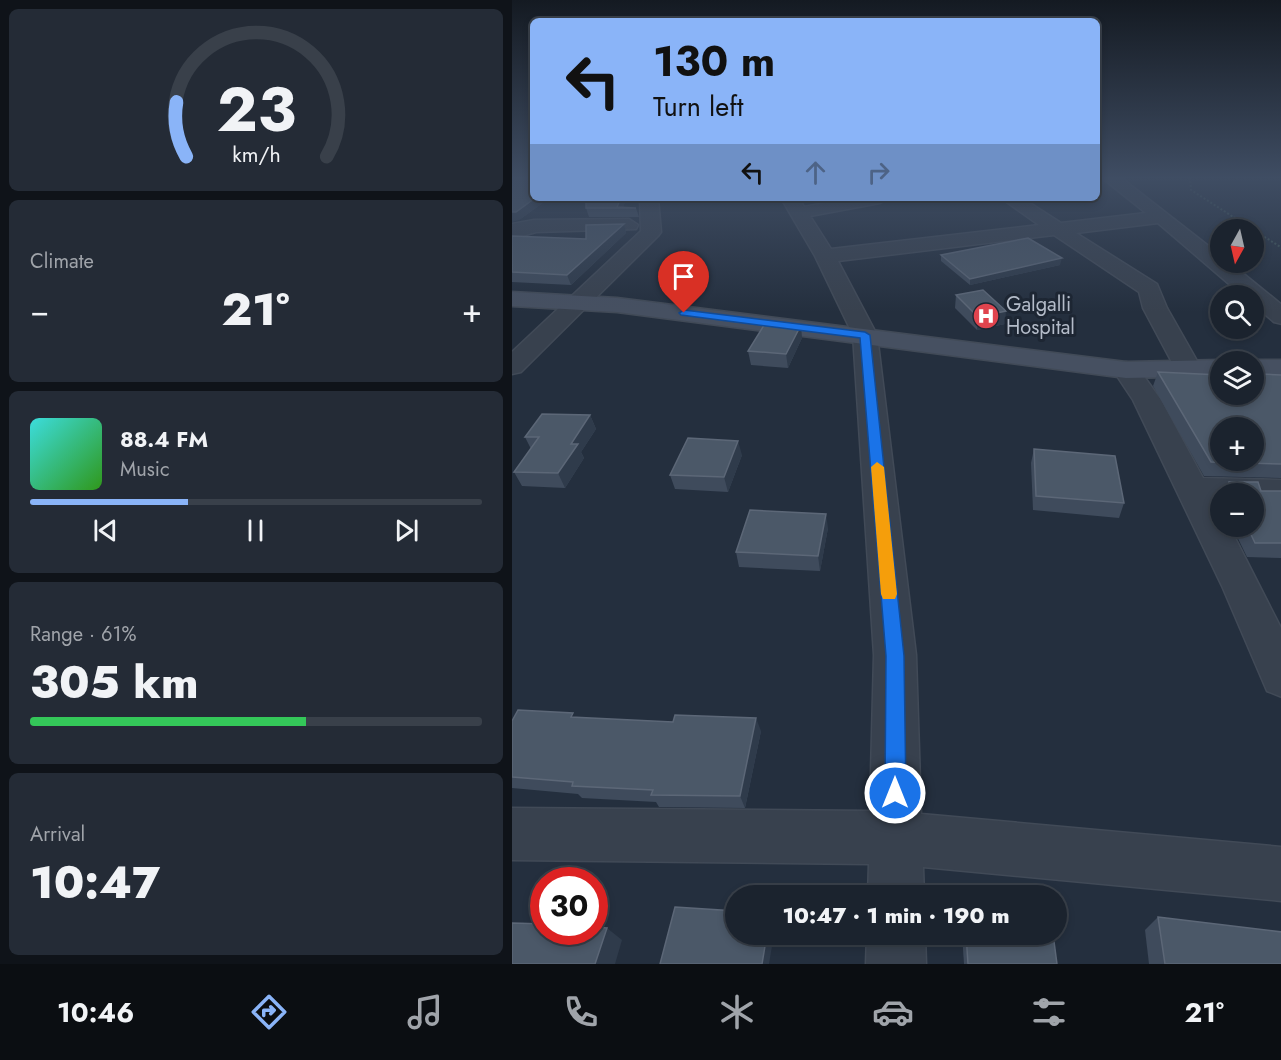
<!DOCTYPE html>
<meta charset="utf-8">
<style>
body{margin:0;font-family:Jost,sans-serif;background:#242b36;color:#f1f3f6;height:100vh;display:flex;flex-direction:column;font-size:22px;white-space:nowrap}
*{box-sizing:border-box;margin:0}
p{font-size:20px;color:#a0a4aa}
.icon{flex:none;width:33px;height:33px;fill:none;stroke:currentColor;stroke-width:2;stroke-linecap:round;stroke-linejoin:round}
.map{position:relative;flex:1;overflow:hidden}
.panel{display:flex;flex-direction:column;gap:9px;padding:9px;background:#0f1319;width:512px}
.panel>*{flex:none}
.guide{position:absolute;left:18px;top:18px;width:570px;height:183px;border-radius:9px;box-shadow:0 3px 9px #0003,0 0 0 2px #39404a;background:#8ab4f8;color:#111;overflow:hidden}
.needle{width:39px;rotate:188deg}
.buttons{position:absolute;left:698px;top:219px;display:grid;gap:12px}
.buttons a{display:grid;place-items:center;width:54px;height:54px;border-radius:50%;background:#1b232e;box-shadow:0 3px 9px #0003,0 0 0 2px #39404a;font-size:30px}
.speed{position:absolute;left:18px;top:867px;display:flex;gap:12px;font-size:30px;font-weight:700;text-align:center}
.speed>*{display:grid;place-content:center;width:78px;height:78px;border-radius:50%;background:#1b232e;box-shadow:0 3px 9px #0003,0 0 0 2px #39404a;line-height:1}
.speed .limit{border:9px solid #d22;background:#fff;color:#111}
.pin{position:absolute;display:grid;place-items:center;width:51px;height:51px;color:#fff;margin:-62px -26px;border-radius:50% 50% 50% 0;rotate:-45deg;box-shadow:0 0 6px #0007}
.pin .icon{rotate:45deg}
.me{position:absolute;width:66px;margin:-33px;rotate:0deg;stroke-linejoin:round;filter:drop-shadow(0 0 4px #0008)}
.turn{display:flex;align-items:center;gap:21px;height:126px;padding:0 24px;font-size:27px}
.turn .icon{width:78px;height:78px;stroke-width:2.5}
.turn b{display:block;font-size:42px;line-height:51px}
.lanes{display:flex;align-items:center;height:57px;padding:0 24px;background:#0003;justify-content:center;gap:30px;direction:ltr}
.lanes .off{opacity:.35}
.big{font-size:45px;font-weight:800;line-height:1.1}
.panel .card{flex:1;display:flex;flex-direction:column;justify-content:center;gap:9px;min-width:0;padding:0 21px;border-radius:9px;background:#242b36}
.panel .dial{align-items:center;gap:0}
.dial svg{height:156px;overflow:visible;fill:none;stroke:#39404a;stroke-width:7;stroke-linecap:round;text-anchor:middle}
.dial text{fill:#f1f3f6;stroke:none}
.song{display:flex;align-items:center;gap:18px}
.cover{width:72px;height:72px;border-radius:9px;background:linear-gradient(135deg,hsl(180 70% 55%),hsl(110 70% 35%))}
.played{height:6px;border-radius:3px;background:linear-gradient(90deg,#8ab4f8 35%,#39404a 35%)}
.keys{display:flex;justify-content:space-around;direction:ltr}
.heat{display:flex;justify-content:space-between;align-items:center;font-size:33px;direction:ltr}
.charge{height:9px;border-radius:4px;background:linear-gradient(90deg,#34c759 61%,#39404a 0)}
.trip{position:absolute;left:213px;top:885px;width:342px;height:60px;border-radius:30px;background:#1b232e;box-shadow:0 3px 9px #0003,0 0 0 2px #39404a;font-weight:800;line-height:60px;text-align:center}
.tabs{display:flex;height:96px;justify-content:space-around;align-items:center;background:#0b0e12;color:#a0a4aa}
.tabs .icon{width:42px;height:42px}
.tabs .on{color:#8ab4f8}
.tabs b{font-size:27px;color:#f1f3f6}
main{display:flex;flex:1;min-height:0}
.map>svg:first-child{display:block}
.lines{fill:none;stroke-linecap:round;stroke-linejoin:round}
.street-casing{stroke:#414a57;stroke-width:3}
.secondary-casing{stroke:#414a57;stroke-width:3}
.path{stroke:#3f5557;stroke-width:2;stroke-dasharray:2 2;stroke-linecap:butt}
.street{fill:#38414e;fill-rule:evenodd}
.secondary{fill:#465061;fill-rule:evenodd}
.wall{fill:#3f4b5c}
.shaded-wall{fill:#2f3b4b}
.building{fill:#4b5868;stroke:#5c6777;stroke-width:1.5;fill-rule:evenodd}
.route{fill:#1a73e8;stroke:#114b97;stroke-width:1.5}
.slow{fill:#f59e0b}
.labels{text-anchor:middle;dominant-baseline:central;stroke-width:6;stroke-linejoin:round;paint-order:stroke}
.far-poi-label{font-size:20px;fill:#b4bcc9;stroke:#1d2633;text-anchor:start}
</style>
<main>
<section class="panel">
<div class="card dial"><svg viewBox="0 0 100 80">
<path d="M14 69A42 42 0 1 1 86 69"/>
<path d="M14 69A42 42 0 0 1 9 41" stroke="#8ab4f8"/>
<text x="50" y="56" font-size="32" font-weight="700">23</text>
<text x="50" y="72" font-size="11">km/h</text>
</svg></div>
<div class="card"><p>Climate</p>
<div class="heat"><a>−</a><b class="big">21°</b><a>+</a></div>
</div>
<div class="card">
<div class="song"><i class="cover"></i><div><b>88.4 FM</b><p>Music</p></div></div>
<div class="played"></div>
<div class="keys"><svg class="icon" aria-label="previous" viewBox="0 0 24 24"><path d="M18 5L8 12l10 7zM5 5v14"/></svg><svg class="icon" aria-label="pause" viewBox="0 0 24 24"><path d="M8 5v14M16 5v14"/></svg><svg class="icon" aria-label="next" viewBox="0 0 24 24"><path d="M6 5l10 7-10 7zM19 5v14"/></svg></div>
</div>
<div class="card"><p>Range · 61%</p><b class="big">305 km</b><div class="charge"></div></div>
<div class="card"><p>Arrival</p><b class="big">10:47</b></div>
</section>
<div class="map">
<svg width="770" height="964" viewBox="0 0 770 964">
<rect width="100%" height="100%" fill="#242f3e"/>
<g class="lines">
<defs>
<g id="street">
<polygon points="589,177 608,177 708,255 708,262 717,262 770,305 770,324 762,322 741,304 741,296 731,296 646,223 564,233 645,284 655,308 689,368 685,374 676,376 667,374 663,368 631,308 627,292 542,235 326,261 365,335 404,655 409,814 770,847 770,901 411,867 412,896 356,896 357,864 0,860 0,808 358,811 362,655 341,335 303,256 269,198 287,198 292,207 340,198 377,198 368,203 298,216 319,249 527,225 489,198 510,198 549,223 634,213"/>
<polygon points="128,198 146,198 149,232 146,236 9,372 0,374 0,352 129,231"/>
<polygon points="117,219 126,225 124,229 24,232 7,237 0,236 0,224 22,220"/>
<polygon points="614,362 623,364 649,400 691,478 770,480 770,504 741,503 741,494 708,494 708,501 703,501 708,510 708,526 717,526 770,630 770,697 755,691 710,586 621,400 601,370 605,364"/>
<polygon points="355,934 413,934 414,964 354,964"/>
</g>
<g id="secondary">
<polygon points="0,292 105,298 614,362 708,360 714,362 708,362 708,376 614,378 105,312 0,306"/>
<polygon points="741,360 770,360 770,376 741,376 741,362 735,362"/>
</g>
</defs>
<use href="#street" class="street-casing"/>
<use href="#secondary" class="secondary-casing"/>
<polyline class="path" points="678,177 679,190 770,248"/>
<use href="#street" class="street"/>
<use href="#secondary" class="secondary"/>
</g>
<g class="wall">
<polygon points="21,198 69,198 31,200 32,202 7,220"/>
<polygon points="114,198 111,208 124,208 127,217 77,217 74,208"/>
<polygon points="112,224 114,233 59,285 0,282 0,236 74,239"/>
<polygon points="429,255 548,265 458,285 429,261"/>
<polygon points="444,295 493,324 465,330 443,308"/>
<polygon points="290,338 276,368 239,365 236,351"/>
<polygon points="646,372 749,377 750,374 770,375 770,478 692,476 641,386"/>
<polygon points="78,415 84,429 69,452 72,458 53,488 10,486 2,472 19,449 13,437"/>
<polygon points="522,449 612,503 607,518 521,510 519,463"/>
<polygon points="230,455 216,492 163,489 158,475"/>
<polygon points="717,482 749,491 770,491 770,558 735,557 720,526 741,526 741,494 712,494"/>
<polygon points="316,528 308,571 227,567 224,552"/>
<polygon points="64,717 249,731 233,808 147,807 144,802 70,798 66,794 0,788 0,721"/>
<polygon points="646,917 770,964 637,964 633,930"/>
<polygon points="450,934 541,934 545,964 452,964"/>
</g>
<g class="shaded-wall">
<polygon points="23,198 31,198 32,202 7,220 0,222 0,212"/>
<polygon points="109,198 114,198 111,208 105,208"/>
<polygon points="112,224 114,233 59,285 55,275"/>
<polygon points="550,258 548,265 458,285 458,279"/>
<polygon points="494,311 493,324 465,330 466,317"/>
<polygon points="289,325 290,338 276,368 274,354"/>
<polygon points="78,415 84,429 69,452 72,458 53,488 46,473 59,444"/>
<polygon points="226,441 230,455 216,492 212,477"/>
<polygon points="314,514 316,528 308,571 306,556"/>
<polygon points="244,718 249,731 233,808 228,796"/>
<polygon points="95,928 110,940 103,964 83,964"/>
<polygon points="255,934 262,934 257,964 250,964"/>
</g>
<g class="building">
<polygon points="0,177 19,177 21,180 21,198 23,198 4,212 0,212"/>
<polygon points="74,198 109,198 105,207 124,208 74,208"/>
<polygon points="112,224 55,275 0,272 0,236 74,239 74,225"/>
<polygon points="516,238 550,258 458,279 429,255"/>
<polygon points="471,290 494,311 466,317 444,295"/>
<polygon points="254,322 289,325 274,354 236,351"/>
<path d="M646,372L708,375V394H741V376L752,377L750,374L770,375V464L699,462ZM708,428H741V460H708Z"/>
<polygon points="30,414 78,415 59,444 66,444 46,473 2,472 27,437 13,437"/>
<polygon points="176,438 226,441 212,477 158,475"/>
<polygon points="522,449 603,456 612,503 524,496"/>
<polygon points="717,482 746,482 749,491 770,491 770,543 743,543 735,526 741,526 741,494 716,494 714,489 717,488"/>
<polygon points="238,510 314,514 306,556 224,552"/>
<polygon points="6,710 61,713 59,717 161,722 163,715 244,718 228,796 139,795 141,790 60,786 61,782 0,777 0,721"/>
<polygon points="163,907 224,911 224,934 255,934 250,964 148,964"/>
<polygon points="646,917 770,932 770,964 653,964"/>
<polygon points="0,923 32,924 32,932 82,932 82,927 95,928 83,964 0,964"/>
<polygon points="454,934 541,934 545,964 456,964"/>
</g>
<linearGradient id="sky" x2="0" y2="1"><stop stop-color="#141a22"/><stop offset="0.57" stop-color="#3f4d63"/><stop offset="1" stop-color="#3f4d63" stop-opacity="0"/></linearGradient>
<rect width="770" height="312" fill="url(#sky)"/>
<polygon class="route" points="172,310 353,332 358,335 392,656 394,793 391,800 383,803 376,800 373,793 374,656 348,338 169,315 167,313"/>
<polygon class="slow" points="365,462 372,467 385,594 383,599 371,599 369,594 359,467"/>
<defs>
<symbol id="hospital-disc" viewBox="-11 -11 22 22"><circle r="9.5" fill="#e0444e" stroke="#1d2633"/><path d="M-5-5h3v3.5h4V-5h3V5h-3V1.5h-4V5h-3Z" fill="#fff"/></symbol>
</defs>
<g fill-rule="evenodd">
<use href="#hospital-disc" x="459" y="301" width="30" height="30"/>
</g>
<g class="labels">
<g class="far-poi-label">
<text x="494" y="304">Galgalli<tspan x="494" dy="23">Hospital</tspan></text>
</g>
</g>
</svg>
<div class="buttons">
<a><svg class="needle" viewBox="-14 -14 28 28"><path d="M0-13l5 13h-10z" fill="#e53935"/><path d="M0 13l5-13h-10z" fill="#a0a4aa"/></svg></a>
<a><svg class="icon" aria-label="search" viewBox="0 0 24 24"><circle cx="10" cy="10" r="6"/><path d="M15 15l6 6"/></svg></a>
<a><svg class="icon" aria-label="layers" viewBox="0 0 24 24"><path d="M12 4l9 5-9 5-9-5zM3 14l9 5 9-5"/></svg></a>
<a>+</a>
<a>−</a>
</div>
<div class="speed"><div class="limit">30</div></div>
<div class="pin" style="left:172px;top:313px;background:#d93025"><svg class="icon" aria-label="arrive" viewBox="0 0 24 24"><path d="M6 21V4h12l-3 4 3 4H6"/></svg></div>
<svg class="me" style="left:383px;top:793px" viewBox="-20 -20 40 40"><circle r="17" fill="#1a73e8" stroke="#fff" stroke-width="3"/><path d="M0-11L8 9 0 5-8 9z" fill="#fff"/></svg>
<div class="trip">10:47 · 1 min · 190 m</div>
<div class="guide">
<div class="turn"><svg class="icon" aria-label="left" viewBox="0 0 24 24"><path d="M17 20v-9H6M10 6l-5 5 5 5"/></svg><div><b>130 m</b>Turn left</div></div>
<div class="lanes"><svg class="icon" aria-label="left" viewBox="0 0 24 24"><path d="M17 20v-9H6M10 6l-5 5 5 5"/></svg><svg class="icon off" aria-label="ahead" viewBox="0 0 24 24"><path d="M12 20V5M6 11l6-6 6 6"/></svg><svg class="icon off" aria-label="right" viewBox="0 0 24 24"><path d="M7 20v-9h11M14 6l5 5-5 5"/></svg></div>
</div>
</div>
</main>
<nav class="tabs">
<b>10:46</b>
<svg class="icon on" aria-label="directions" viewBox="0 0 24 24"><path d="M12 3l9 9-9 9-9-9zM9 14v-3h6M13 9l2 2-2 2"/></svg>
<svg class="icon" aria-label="music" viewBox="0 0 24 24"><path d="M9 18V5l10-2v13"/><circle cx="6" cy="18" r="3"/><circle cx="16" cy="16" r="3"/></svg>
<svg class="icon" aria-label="phone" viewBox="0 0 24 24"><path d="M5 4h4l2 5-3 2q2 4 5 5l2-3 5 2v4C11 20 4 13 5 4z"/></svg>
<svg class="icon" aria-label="climate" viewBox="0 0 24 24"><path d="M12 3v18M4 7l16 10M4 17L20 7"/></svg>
<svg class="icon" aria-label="car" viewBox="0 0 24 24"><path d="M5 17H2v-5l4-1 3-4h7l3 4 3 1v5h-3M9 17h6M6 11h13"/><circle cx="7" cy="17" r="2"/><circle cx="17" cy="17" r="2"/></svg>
<svg class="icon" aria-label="filters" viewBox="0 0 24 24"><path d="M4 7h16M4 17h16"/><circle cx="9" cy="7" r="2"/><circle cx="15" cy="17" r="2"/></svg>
<b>21°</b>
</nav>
